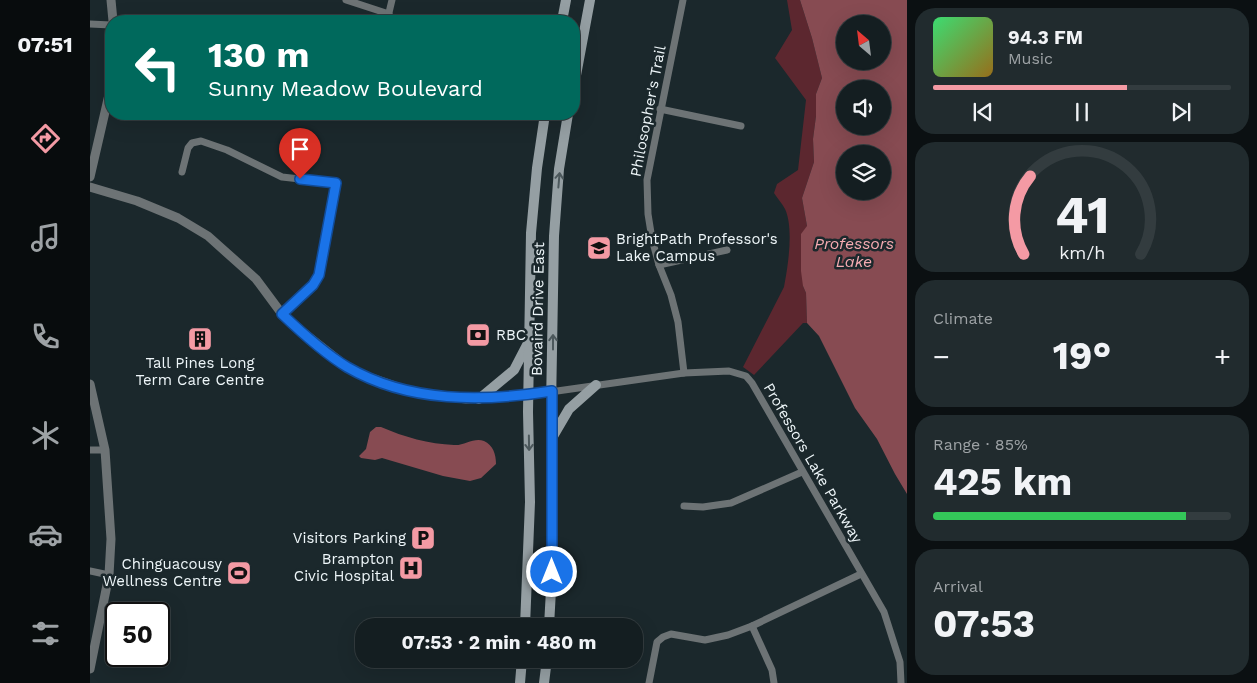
<!DOCTYPE html>
<meta charset="utf-8">
<style>
body{margin:0;font-family:"Work Sans",sans-serif;background:#212b2e;color:#f1f3f6;height:100vh;display:flex;flex-direction:column;font-size:19px;white-space:nowrap}
*{box-sizing:border-box;margin:0}
p{font-size:16px;color:#9da2a5}
.icon{flex:none;width:28px;height:28px;fill:none;stroke:currentColor;stroke-width:2;stroke-linecap:round;stroke-linejoin:round}
.map{position:relative;flex:1;overflow:hidden}
.drawer{display:flex;flex-direction:column;gap:8px;padding:8px;background:#0b1012;width:350px}
.drawer>*{flex:none}
.banner{position:absolute;left:15px;top:15px;width:475px;height:105px;border-radius:20px;box-shadow:0 5px 20px #0002,0 0 0 1px #333c3f;background:#00695c;color:#fff;overflow:hidden}
.needle{width:32px;rotate:332deg}
.tools{position:absolute;left:746px;top:15px;display:grid;gap:10px}
.tools a{display:grid;place-items:center;width:55px;height:55px;border-radius:50%;background:#141e21;box-shadow:0 5px 20px #0002,0 0 0 1px #333c3f;font-size:25px}
.speed{position:absolute;left:15px;top:602px;display:flex;gap:10px;font-size:25px;font-weight:700;text-align:center}
.speed>*{display:grid;place-content:center;width:65px;height:65px;border-radius:50%;background:#141e21;box-shadow:0 5px 20px #0002,0 0 0 1px #333c3f;line-height:1}
.speed .limit{border:2px solid #111;border-radius:8px;background:#fff;color:#111}
.pin{position:absolute;display:grid;place-items:center;width:42px;height:42px;color:#fff;margin:-51px -21px;border-radius:50% 50% 50% 0;rotate:-45deg;box-shadow:0 0 5px #0007}
.pin .icon{rotate:45deg}
.me{position:absolute;width:55px;margin:-28px;rotate:0deg;stroke-linejoin:round;filter:drop-shadow(0 0 4px #0008)}
.turn{display:flex;align-items:center;gap:18px;height:105px;padding:0 20px;font-size:22px}
.turn .icon{width:65px;height:65px;stroke-width:2.5}
.turn b{display:block;font-size:35px;line-height:42px}
.big{font-size:38px;font-weight:700;line-height:1.1}
.drawer .tile{flex:1;display:flex;flex-direction:column;justify-content:center;gap:8px;min-width:0;padding:0 18px;border-radius:20px;background:#212b2e}
.drawer .dial{align-items:center;gap:0}
.dial svg{height:130px;overflow:visible;fill:none;stroke:#333c3f;stroke-width:7;stroke-linecap:round;text-anchor:middle}
.dial text{fill:#f1f3f6;stroke:none}
.song{display:flex;align-items:center;gap:15px}
.cover{width:60px;height:60px;border-radius:8px;background:linear-gradient(135deg,hsl(140 70% 55%),hsl(40 70% 35%))}
.played{height:5px;border-radius:2px;background:linear-gradient(90deg,#f49aa4 65%,#333c3f 65%)}
.keys{display:flex;justify-content:space-around;direction:ltr}
.heat{display:flex;justify-content:space-between;align-items:center;font-size:28px;direction:ltr}
.charge{height:8px;border-radius:4px;background:linear-gradient(90deg,#34c759 85%,#333c3f 0)}
.trip{position:absolute;left:265px;top:618px;width:288px;height:50px;border-radius:20px;background:#141e21;box-shadow:0 5px 20px #0002,0 0 0 1px #333c3f;font-weight:700;line-height:50px;text-align:center}
main{display:flex;flex:1;min-height:0}
.tabs{display:flex;flex-direction:column;width:90px;justify-content:space-around;align-items:center;background:#080c0d;color:#9da2a5}
.tabs .icon{width:35px;height:35px}
.tabs .active{color:#f49aa4}
.tabs b{font-size:22px;color:#f1f3f6}
.map>svg:first-child{display:block}
.green{fill:#5c272f}
.water{fill:#874b52;fill-rule:evenodd}
.lines{fill:none;stroke-linecap:round;stroke-linejoin:round}
.minor{stroke:#6d7375;stroke-width:7}
.tertiary{stroke:#6d7375;stroke-width:9}
.secondary{stroke:#959fa3;stroke-width:10}
.oneway{stroke:#4c585c}
.route-casing{stroke:#114b97;stroke-width:12}
.route{stroke:#1a73e8;stroke-width:9}
.labels{text-anchor:middle;dominant-baseline:central;stroke-width:5;stroke-linejoin:round;paint-order:stroke}
.street-label{font-size:15px;fill:#eef6f9;stroke:#1b282c}
.poi-label{font-size:15px;fill:#eef6f9;stroke:#1b282c;text-anchor:end}
.water-label{font-size:16px;font-style:italic;fill:#f6abb2;stroke:#1b282c}
</style>
<main>
<nav class="tabs">
<b>07:51</b>
<svg class="icon active" aria-label="directions" viewBox="0 0 24 24"><path d="M12 3l9 9-9 9-9-9zM9 14v-3h6M13 9l2 2-2 2"/></svg>
<svg class="icon" aria-label="music" viewBox="0 0 24 24"><path d="M9 18V5l10-2v13"/><circle cx="6" cy="18" r="3"/><circle cx="16" cy="16" r="3"/></svg>
<svg class="icon" aria-label="phone" viewBox="0 0 24 24"><path d="M5 4h4l2 5-3 2q2 4 5 5l2-3 5 2v4C11 20 4 13 5 4z"/></svg>
<svg class="icon" aria-label="climate" viewBox="0 0 24 24"><path d="M12 3v18M4 7l16 10M4 17L20 7"/></svg>
<svg class="icon" aria-label="car" viewBox="0 0 24 24"><path d="M5 17H2v-5l4-1 3-4h7l3 4 3 1v5h-3M9 17h6M6 11h13"/><circle cx="7" cy="17" r="2"/><circle cx="17" cy="17" r="2"/></svg>
<svg class="icon" aria-label="filters" viewBox="0 0 24 24"><path d="M4 7h16M4 17h16"/><circle cx="9" cy="7" r="2"/><circle cx="15" cy="17" r="2"/></svg>
</nav>
<div class="map">
<svg width="817" height="683" viewBox="0 0 817 683">
<rect width="100%" height="100%" fill="#1b282c"/>
<path class="green" d="M697,0H710L722,38L732,78L726,94V116L723,139L724,162L712,198L717,226L713,286L716,293L717,323H713L664,375L653,367L694,287C698,266 704,228 695,209C692,203 687,198 684,193L687,184L708,170L716,100L685,58L702,30Z"/>
<g class="water">
<path d="M710,0H817V494L805,474L787,439L765,408L729,336L717,323L716,293L713,286L711,271V234L717,226L712,198L724,162L723,139L726,116V94L732,78L722,38ZM755,24H792V61H755ZM755,89H792V126H755ZM755,154H792V191H755Z"/>
<path d="M286,427H291C314,437 339,444 364,445C374,446 384,437 394,441C403,445 406,454 406,464L391,478L380,481L353,476L292,458L285,460L271,458L269,456L276,449L280,432Z"/>
</g>
<g class="lines">
<g class="minor">
<polyline points="256,0 299,14"/>
<polyline points="593,0 557,180 558,214 562,239 569,265 581,295 588,322 594,373"/>
<polyline points="297,21 302,0"/>
<polyline points="0,24 21,25"/>
<polyline points="570,109 651,126"/>
<polyline points="92,172 98,148 102,143 111,141 137,150 192,177 246,183 229,275 223,285 192,314"/>
<polyline points="569,265 637,250"/>
<polyline points="439,395 594,373 639,371 656,376 662,383 794,612 810,662 811,683"/>
<polyline points="0,450 15,450"/>
<polyline points="594,506 613,507 641,503 712,472"/>
<polyline points="0,571 19,575"/>
<polyline points="662,626 682,670 684,683"/>
<polyline points="559,683 567,642 573,637 581,634 615,640 638,635 662,626 771,574"/>
</g>
<g class="tertiary">
<polyline points="21,0 23,21"/>
<polyline points="0,177 21,86"/>
<polyline points="0,187 47,201 88,218 118,236 166,279 192,314 204,325 256,366 276,376 322,392 376,399 439,395"/>
<polyline points="0,384 15,450 21,539 19,575 0,669"/>
</g>
<g class="secondary">
<polyline points="472,21 476,0"/>
<polyline points="484,86 500,0"/>
<polyline points="389,399 424,370 438,343"/>
<polyline points="462,438 479,409 506,385"/>
<polyline points="435,626 440,502 438,412 441,233 447,168 455,114"/>
<polyline points="459,626 462,572 461,407 464,236 469,169 478,114"/>
<polyline points="430,683 432,659"/>
<polyline points="454,683 457,659"/>
</g>
</g>
<defs><path id="oneway-shaft" d="M-6 0H5M1.5-3L5.5 0L1.5 3" fill="none" stroke-width="1.6" stroke-linecap="round" stroke-linejoin="round" transform="scale(1.25)"/></defs>
<g class="oneway">
<use href="#oneway-shaft" transform="translate(469 180) rotate(-85)"/>
<use href="#oneway-shaft" transform="translate(463 342) rotate(-90)"/>
<use href="#oneway-shaft" transform="translate(439 443) rotate(89)"/>
</g>
<g class="lines">
<defs>
<path id="route" d="M210,179L246,183L229,275L223,285L192,314C212,333 234,353 257,367C319,403 393,402 462,391V572"/>
</defs>
<use href="#route" class="route-casing"/>
<use href="#route" class="route"/>
</g>
<defs>
<symbol id="school-square" viewBox="-11 -11 22 22"><rect x="-9" y="-9" width="18" height="18" rx="4" fill="#f49aa4" stroke="#1b282c"/><path d="M0-5L7-2L0 1L-7-2ZM-4 1L0 2.5L4 1V4Q0 6-4 4Z" fill="#111"/></symbol>
<symbol id="bank-square" viewBox="-11 -11 22 22"><rect x="-9" y="-9" width="18" height="18" rx="4" fill="#f49aa4" stroke="#1b282c"/><path d="M-6-4H6V4H-6ZM0-2.3a2.3 2.3 0 1 0 0 4.6a2.3 2.3 0 1 0 0-4.6Z" fill="#111"/></symbol>
<symbol id="building-square" viewBox="-11 -11 22 22"><rect x="-9" y="-9" width="18" height="18" rx="4" fill="#f49aa4" stroke="#1b282c"/><path d="M-4-6H4V6H1V3H-1V6H-4ZM-2.5-4.3h1.7v1.8h-1.7ZM.8-4.3h1.7v1.8H.8ZM-2.5-1h1.7V.8h-1.7ZM.8-1h1.7V.8H.8Z" fill="#111"/></symbol>
<symbol id="parking-square" viewBox="-11 -11 22 22"><rect x="-9" y="-9" width="18" height="18" rx="4" fill="#f49aa4" stroke="#1b282c"/><path d="M-3.5-5.5H1a3.5 3.5 0 0 1 0 7H-1V5.5H-3.5ZM-1-3.4V-.6H.8a1.4 1.4 0 0 0 0-2.8Z" fill="#111"/></symbol>
<symbol id="hospital-square" viewBox="-11 -11 22 22"><rect x="-9" y="-9" width="18" height="18" rx="4" fill="#f49aa4" stroke="#1b282c"/><path d="M-5-5h3v3.5h4V-5h3V5h-3V1.5h-4V5h-3Z" fill="#111"/></symbol>
<symbol id="stadium-square" viewBox="-11 -11 22 22"><rect x="-9" y="-9" width="18" height="18" rx="4" fill="#f49aa4" stroke="#1b282c"/><path d="M0-5a6.5 5 0 1 0 0 10a6.5 5 0 1 0 0-10ZM-3.5-1.8h7v3.6h-7Z" fill="#111"/></symbol>
</defs>
<g fill-rule="evenodd">
<use href="#school-square" x="495" y="234" width="28" height="28"/>
<use href="#bank-square" x="374" y="321" width="28" height="28"/>
<use href="#building-square" x="96" y="325" width="28" height="28"/>
<use href="#parking-square" x="319" y="524" width="28" height="28"/>
<use href="#hospital-square" x="307" y="554" width="28" height="28"/>
<use href="#stadium-square" x="135" y="559" width="28" height="28"/>
</g>
<g class="labels">
<g class="street-label">
<text transform="translate(558 111) rotate(-79)">Philosopher's Trail</text>
<text transform="translate(448 309) rotate(-89)">Bovaird Drive East</text>
<text transform="translate(723 463) rotate(60)">Professors Lake Parkway</text>
</g>
<g class="poi-label">
<text x="526" y="239" text-anchor="start">BrightPath Professor's<tspan x="526" dy="17">Lake Campus</tspan></text>
<text x="406" y="335" text-anchor="start">RBC</text>
<text x="110" y="363" text-anchor="middle">Tall Pines Long<tspan x="110" dy="17">Term Care Centre</tspan></text>
<text x="316" y="538">Visitors Parking</text>
<text x="304" y="559">Brampton<tspan x="304" dy="17">Civic Hospital</tspan></text>
<text x="132" y="564">Chinguacousy<tspan x="132" dy="17">Wellness Centre</tspan></text>
</g>
<g class="water-label">
<text x="764" y="243">Professors<tspan x="764" dy="18">Lake</tspan></text>
</g>
</g>
</svg>
<div class="tools">
<a><svg class="needle" viewBox="-14 -14 28 28"><path d="M0-13l5 13h-10z" fill="#e53935"/><path d="M0 13l5-13h-10z" fill="#9da2a5"/></svg></a>
<a><svg class="icon" aria-label="sound" viewBox="0 0 24 24"><path d="M4 9h4l5-4v14l-5-4H4zM17 9q2 3 0 6"/></svg></a>
<a><svg class="icon" aria-label="layers" viewBox="0 0 24 24"><path d="M12 4l9 5-9 5-9-5zM3 14l9 5 9-5"/></svg></a>
</div>
<div class="speed"><div class="limit">50</div></div>
<div class="pin" style="left:210px;top:179px;background:#d93025"><svg class="icon" aria-label="arrive" viewBox="0 0 24 24"><path d="M6 21V4h12l-3 4 3 4H6"/></svg></div>
<svg class="me" style="left:462px;top:572px" viewBox="-20 -20 40 40"><circle r="17" fill="#1a73e8" stroke="#fff" stroke-width="3"/><path d="M0-11L8 9 0 5-8 9z" fill="#fff"/></svg>
<div class="trip">07:53 · 2 min · 480 m</div>
<div class="banner">
<div class="turn"><svg class="icon" aria-label="left" viewBox="0 0 24 24"><path d="M17 20v-9H6M10 6l-5 5 5 5"/></svg><div><b>130 m</b>Sunny Meadow Boulevard</div></div>
</div>
</div>
<section class="drawer">
<div class="tile">
<div class="song"><i class="cover"></i><div><b>94.3 FM</b><p>Music</p></div></div>
<div class="played"></div>
<div class="keys"><svg class="icon" aria-label="previous" viewBox="0 0 24 24"><path d="M18 5L8 12l10 7zM5 5v14"/></svg><svg class="icon" aria-label="pause" viewBox="0 0 24 24"><path d="M8 5v14M16 5v14"/></svg><svg class="icon" aria-label="next" viewBox="0 0 24 24"><path d="M6 5l10 7-10 7zM19 5v14"/></svg></div>
</div>
<div class="tile dial"><svg viewBox="0 0 100 80">
<path d="M14 69A42 42 0 1 1 86 69"/>
<path d="M14 69A42 42 0 0 1 18 21" stroke="#f49aa4"/>
<text x="50" y="56" font-size="32" font-weight="700">41</text>
<text x="50" y="72" font-size="11">km/h</text>
</svg></div>
<div class="tile"><p>Climate</p>
<div class="heat"><a>−</a><b class="big">19°</b><a>+</a></div>
</div>
<div class="tile"><p>Range · 85%</p><b class="big">425 km</b><div class="charge"></div></div>
<div class="tile"><p>Arrival</p><b class="big">07:53</b></div>
</section>
</main>
